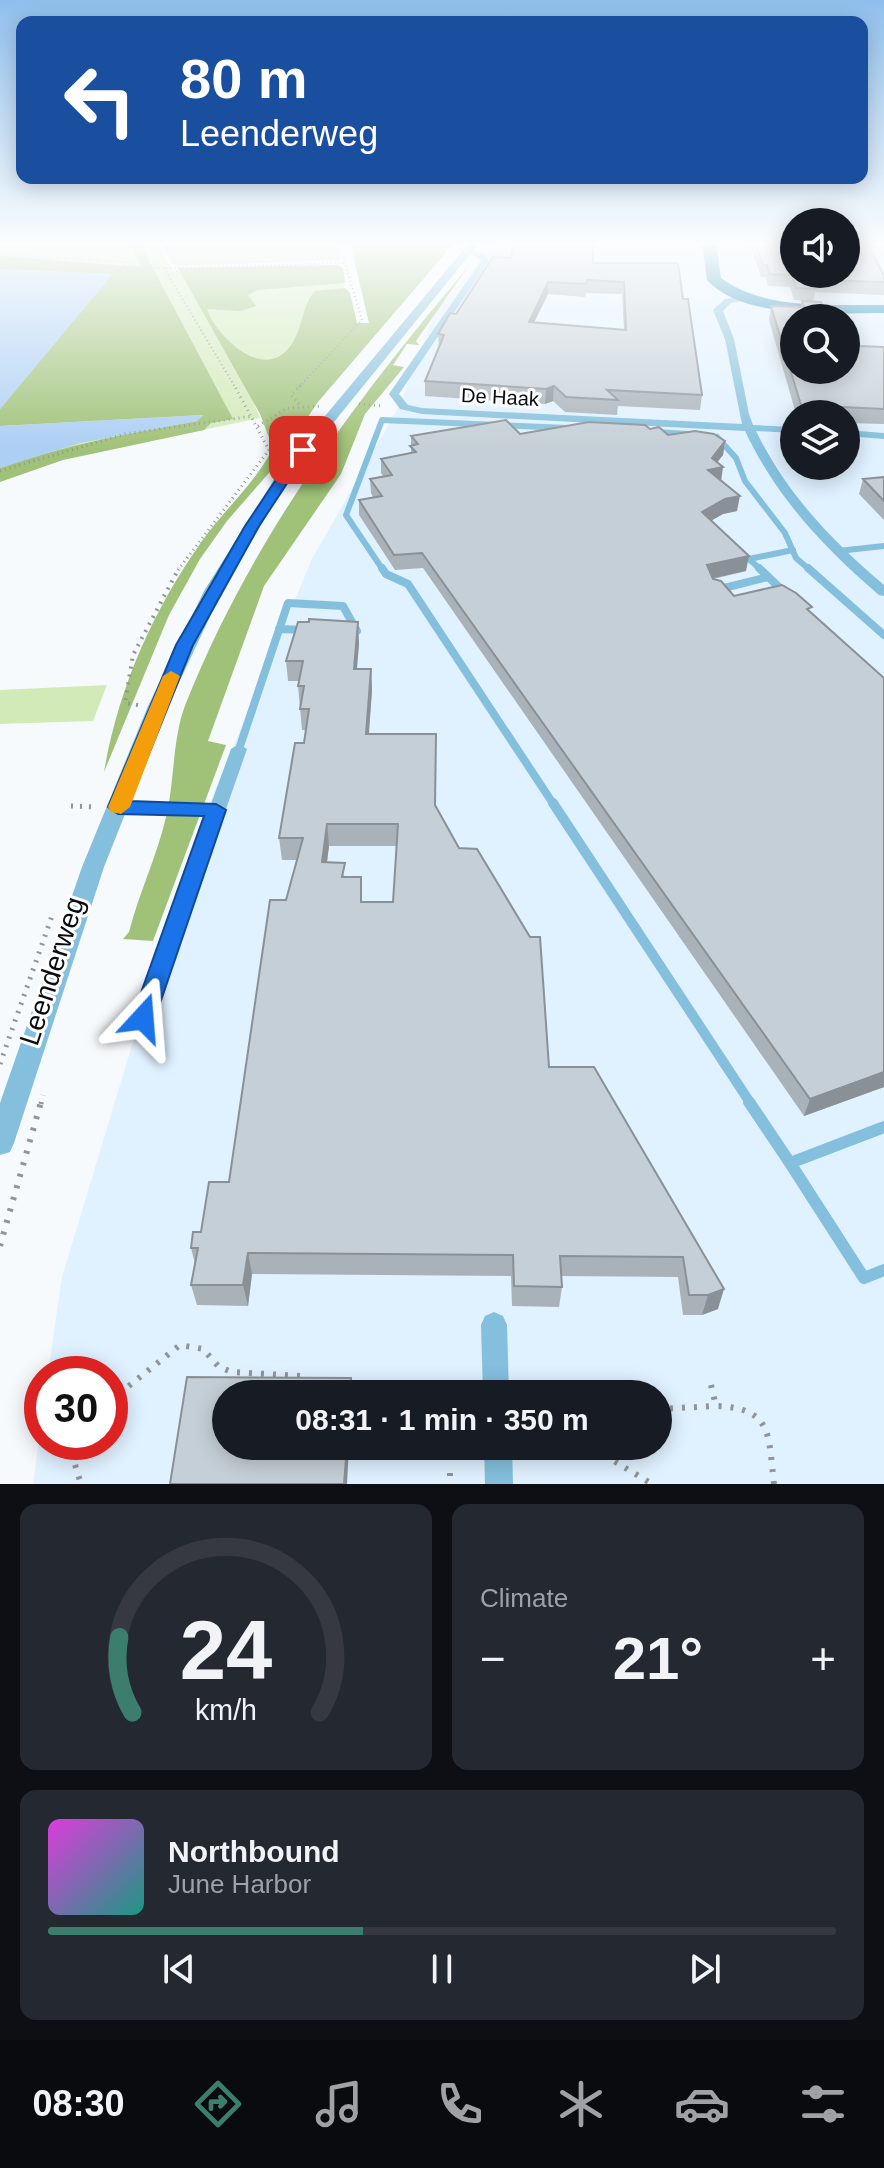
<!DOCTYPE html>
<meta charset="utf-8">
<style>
body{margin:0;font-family:Helvetica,sans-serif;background:#242831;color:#f1f3f6;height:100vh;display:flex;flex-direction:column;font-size:30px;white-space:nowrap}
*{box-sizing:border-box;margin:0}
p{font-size:26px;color:#9ea1a6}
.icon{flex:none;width:44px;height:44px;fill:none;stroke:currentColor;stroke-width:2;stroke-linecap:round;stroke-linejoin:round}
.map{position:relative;height:1484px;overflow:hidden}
.panel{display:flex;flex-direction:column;gap:20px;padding:20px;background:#0d0f14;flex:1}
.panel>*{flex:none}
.banner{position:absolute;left:16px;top:16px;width:852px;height:168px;border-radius:16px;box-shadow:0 4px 20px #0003;background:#1a4fa0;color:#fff;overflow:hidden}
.tools{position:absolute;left:780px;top:208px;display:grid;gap:16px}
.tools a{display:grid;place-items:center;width:80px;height:80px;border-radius:50%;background:#171b24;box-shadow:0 4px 20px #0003;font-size:40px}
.speed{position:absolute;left:24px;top:1356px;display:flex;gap:16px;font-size:40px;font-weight:700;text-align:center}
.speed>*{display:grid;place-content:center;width:104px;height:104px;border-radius:50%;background:#171b24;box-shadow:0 4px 20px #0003;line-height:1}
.speed .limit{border:12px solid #d22;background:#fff;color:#111}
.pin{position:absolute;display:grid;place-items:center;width:68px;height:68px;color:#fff;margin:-34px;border-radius:16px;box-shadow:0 4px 12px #0006}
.me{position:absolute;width:88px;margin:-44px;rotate:19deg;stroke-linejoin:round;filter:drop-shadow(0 0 6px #0008)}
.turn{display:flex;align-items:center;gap:28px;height:168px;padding:0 32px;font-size:36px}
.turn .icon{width:104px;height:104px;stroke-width:2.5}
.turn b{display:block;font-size:56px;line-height:68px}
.big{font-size:60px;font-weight:800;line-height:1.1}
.panel .tile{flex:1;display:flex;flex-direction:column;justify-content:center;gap:12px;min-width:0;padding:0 28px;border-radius:16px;background:#242831}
.panel .dial{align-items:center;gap:0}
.dial svg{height:208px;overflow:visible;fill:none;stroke:#363941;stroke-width:7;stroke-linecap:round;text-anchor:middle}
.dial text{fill:#f1f3f6;stroke:none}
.song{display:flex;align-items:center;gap:24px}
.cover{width:96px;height:96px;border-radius:12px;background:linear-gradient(135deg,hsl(300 70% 55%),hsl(170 70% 35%))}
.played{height:8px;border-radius:4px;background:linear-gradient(90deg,#3c7e6e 40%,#363941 40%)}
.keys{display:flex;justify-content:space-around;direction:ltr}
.heat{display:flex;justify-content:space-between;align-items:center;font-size:44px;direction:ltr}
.panel .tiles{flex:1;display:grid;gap:20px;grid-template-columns:1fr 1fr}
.tile:last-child{grid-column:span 2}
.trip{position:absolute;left:212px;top:1380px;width:460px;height:80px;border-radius:40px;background:#171b24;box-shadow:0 4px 20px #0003;font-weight:800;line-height:80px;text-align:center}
.tabs{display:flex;height:128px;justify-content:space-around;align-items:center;background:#090b0e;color:#9ea1a6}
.tabs .icon{width:56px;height:56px}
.tabs .selected{color:#3c7e6e}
.tabs b{font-size:36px;color:#f1f3f6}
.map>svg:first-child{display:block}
.built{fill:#e0f1ff;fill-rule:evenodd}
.green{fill:#d2eab8}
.forest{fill:#a0c278}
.water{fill:#adcff4}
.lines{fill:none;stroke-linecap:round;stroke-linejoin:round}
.path-far4{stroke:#919598;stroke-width:2;stroke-dasharray:1 3;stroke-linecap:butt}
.path-far3{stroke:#919598;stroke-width:3;stroke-dasharray:1 4;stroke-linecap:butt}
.path-far2{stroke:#919598;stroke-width:4;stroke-dasharray:2 6;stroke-linecap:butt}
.path-far1{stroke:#919598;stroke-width:5;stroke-dasharray:2 7;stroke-linecap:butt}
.path{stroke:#919598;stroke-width:6;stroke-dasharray:3 9;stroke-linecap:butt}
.service-far3{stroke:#84c0dd;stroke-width:6}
.service-far2{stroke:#84c0dd;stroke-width:8}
.service-far1{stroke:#84c0dd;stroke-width:10}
.service{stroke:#84c0dd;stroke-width:12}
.minor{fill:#84c0dd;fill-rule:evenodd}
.tertiary{fill:#84c0dd;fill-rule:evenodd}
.primary{fill:#1789b4;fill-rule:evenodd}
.wall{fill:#a9b2b9;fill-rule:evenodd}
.shaded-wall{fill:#8a9196}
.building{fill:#c5cfd7;stroke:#8a9196;stroke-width:2;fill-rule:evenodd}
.route{fill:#1a73e8;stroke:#114b97;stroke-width:2}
.slow{fill:#f59e0b}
.labels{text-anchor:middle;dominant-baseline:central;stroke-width:6;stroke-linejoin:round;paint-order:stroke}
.far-street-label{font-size:20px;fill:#0a0d10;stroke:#fff}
.near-street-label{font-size:28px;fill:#0a0d10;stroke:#fff}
</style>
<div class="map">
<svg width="884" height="1484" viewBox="0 0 884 1484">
<rect width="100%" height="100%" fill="#f6fafd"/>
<path class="built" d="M497,242H794V274H846V242H884V1484H33L42,1418V1442H110V1374H48L62,1277L194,840L312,559L400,404L435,312ZM794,318H846V370H794ZM794,414H846V466H794ZM226,1394H658V1446H226Z"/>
<g class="green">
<polygon points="0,242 157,242 172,270 336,268 341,284 345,283 320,358 235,361 260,418 61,460 0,481"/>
<polygon points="161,242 336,242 340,260 182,266 172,264"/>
<polygon points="107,685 93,721 0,724 0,690"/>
</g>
<g class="forest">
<path d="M128,242H139L233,419L211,423L204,430L63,460L0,482V468C64,445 130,433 197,421L202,415L0,426V409L112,274L0,269V256L142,267Z"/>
<path d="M350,242H455L318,402L275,466L227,521L200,559L169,615L104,772C118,689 153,610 202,541C224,510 256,482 273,448L260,414L178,268L337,265L343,268L345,283L258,290L248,295L256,306L241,311L207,309C216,336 262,381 289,348C303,331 301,306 315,291L345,288L350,293L357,323H369Z"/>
<path d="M468,267L416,341L419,345L407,344L393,365L404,367L365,414L341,474L264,586L208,741L226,745L153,941L123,939L129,932C139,893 157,856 166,817C175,780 172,738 186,703C251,540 355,400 468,267Z"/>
</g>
<g class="water">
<polygon points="0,269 113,274 0,409"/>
<polygon points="204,415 197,421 80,443 0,468 0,426"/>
</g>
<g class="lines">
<g class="path-far4">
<polyline points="0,255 127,262 134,266 164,268 345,263 339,242"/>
<polyline points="164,268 235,387"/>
<polyline points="118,271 127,262"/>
<polyline points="299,387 362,320 345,263"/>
</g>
<g class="path-far3">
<polyline points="299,404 291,395 301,385"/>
<polyline points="359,404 383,406"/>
<polyline points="258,426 287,408 321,406"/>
<polyline points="0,471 125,434 253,416"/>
<polyline points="178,570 269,450 234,385"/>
</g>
<polyline class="path-far2" points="138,705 125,703 133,655 179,568"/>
<g class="path-far1">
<polyline points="71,806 96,807"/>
<polyline points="0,1064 53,913"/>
<polyline points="41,1104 43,1095"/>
</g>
<g class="path">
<polyline points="0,1246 41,1102"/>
<path d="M711,1385L716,1406C774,1408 768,1436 774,1484"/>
<polyline points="110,1401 180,1345 203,1349 219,1367 232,1372 301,1376"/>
<polyline points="658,1409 716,1406"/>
<polyline points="68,1442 81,1484"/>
<polyline points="597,1446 604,1455 652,1484"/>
<polyline points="450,1473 450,1484"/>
</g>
<g class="service-far3">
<polyline points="657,432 688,434"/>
<polyline points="717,437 736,458 745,481 785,533 796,558 810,570"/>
<polyline points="838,551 884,546"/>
<polyline points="383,570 346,515 382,420 568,428"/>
<polyline points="761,570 749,559 793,550"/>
</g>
<g class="service-far2">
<polyline points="382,568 386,574 408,584 554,805"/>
<polyline points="759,568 783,591"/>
<polyline points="808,568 884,635"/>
<polyline points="716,590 768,577"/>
<polyline points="279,629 305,630"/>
<polyline points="239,749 288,603 343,606 357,631"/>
</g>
<polyline class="service-far1" points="553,803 751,1104"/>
<g class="service">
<polyline points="749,1102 790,1163 884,1127"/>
<polyline points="790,1163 864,1278 884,1270"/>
</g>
<g class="minor">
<path d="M468,249L484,253L489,261L399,394L408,405L422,408L742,424L725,339L713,310L725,299L753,295V299L731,303L723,311L734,339L749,414L753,425L794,427V433L756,431C786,493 832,541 884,585V596L879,595C824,548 776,497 745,431L422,414L400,409L389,394L481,261L478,257L465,253L464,251Z"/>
<polygon points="846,430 884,433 884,439 846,436"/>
<polygon points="239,744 247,749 153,1018 150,1024 143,1026 136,1024 133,1018 207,816 118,813 109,807 118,801 211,804 231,749"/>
<polygon points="494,1312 503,1316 507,1325 509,1394 483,1394 481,1325 485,1316"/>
<polygon points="484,1446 512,1446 513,1484 485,1484"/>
</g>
<polygon class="tertiary" points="470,242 480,242 291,475 222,591 168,706 104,867 14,1143 10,1152 0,1155 0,1103 82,867 148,706 204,591 280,470"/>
<path class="primary" d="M702,242H716L721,278C766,311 831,304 884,305V313C834,313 743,320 707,280Z"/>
</g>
<g class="wall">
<polygon points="749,242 794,242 884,276 884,295 815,292 813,301 794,300 790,287 768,286 765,277 761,277"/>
<path d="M511,258L593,263L683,299L702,395L700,410L618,406L617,415L565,412L553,401L545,404L425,396V381L439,348L438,334L456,314ZM586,293L622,294L624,330L534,322L548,294L585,297Z"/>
<polygon points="802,301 824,310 858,346 884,347 884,424 846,423 846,414 796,414 769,320 771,306 801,307"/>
<polygon points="650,429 668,435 725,441 723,455 717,462 721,480 737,511 723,514 711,521 746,571 713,579 734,596 811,612 884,1087 804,1116 423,568 395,570 359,515 359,500 373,497 371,493 370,479 383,476 381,473 381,459 411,453 411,436 520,434"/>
<polygon points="884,477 884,520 859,494 863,479"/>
<path d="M359,643L357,669H371L372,690L369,734L435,806L549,1067H594L718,1309L702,1315H683L678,1277L561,1276L562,1287L559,1307L512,1306L511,1276L252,1274L248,1306L197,1305L191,1285L195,1264L191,1248L229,1182L286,900L297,860H282L279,838L304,743L306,730H302L298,686L299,681H288L286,661ZM329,846H397L393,902H363L346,877L327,862Z"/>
</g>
<g class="shaded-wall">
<polygon points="548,282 548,294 528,335 529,322"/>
<polygon points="554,386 553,401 545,404 546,389"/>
<polygon points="725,441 723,455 712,469 723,467 721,482 706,484 712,458"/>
<polygon points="740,496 737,511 723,514 699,527 702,512 725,499"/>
<polygon points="749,556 746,571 705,580 707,565"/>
<polygon points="358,622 359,643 355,690 354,669"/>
<polygon points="371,669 372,690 367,755 366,734"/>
<polygon points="327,824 329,846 324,884 322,862"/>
<polygon points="884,1072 884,1087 804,1116 810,1099"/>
<polygon points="248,1253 252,1274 248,1306 243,1285"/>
<polygon points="724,1289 718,1309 702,1315 708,1295"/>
<polygon points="347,1446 349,1446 347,1484 344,1484"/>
</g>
<g class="building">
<path d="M518,242H593V263H678L683,299H688L702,395L607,390L618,400L566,397L554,386L546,389L425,381L444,335L438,334L450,313L456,314L493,257L511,258L513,248ZM587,280L624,282L626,330L529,322L548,282L586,284Z"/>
<polygon points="755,242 794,242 794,274 846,274 846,242 867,242 884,276 884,282 813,280 816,289 796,288 792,275 770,274 767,265 763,265"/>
<path d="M802,301L821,302L824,310H843L858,346L884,347V409L801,405L771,306L804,307ZM794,318H846V370H794Z"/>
<polygon points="506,420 520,434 589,422 645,425 650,429 659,427 668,435 695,431 714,434 725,441 712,458 723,467 708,470 740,496 725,499 702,512 749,556 707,565 713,579 721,581 734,596 782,585 796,593 812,607 807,609 884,678 884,1072 810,1099 422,553 394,555 359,500 382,496 370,479 392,475 381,459 416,452 410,446 418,444 411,436"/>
<polygon points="884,477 884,501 863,479"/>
<path d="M309,619L358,622L354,669H371L366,734H436L435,805L459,848L477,849L530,937H540L549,1067H594L724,1289L708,1295H689L683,1257L560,1256L562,1287L514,1286L513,1255L248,1253L243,1285H191L198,1248H191L193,1232H201L209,1182H229L270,900H286L303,838H279L295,743H304L309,709H300L304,686H298L303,661H286L298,622H309ZM327,824H398L393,902H361V877H342L345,863L322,862Z"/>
<polygon points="187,1377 351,1378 350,1394 226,1394 226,1446 347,1446 344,1484 170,1484"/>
</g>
<linearGradient id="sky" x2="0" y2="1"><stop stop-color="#90bfed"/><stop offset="0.54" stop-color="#fbfdfe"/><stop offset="1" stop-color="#fbfdfe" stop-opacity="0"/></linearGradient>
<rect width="884" height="450" fill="url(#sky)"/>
<polygon class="route" points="303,446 309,450 259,526 193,645 130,801 216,804 226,810 155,1018 151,1025 135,1025 132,1018 204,816 118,814 108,807 176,645 245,526 298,447"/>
<polygon class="slow" points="171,671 180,676 130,807 121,814 111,812 108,807 163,676"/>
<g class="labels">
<g class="far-street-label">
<text transform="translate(500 397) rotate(3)">De Haak</text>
</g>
<g class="near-street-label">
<text transform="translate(52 971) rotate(-72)">Leenderweg</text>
</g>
</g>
</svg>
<div class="tools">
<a><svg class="icon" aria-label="sound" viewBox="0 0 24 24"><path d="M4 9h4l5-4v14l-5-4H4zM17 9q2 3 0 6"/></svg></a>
<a><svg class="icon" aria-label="search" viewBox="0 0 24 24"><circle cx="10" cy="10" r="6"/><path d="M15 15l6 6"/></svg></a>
<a><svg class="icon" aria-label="layers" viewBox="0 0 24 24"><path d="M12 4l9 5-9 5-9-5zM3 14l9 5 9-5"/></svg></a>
</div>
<div class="speed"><div class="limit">30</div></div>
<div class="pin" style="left:303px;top:450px;background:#d93025"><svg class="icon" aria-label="arrive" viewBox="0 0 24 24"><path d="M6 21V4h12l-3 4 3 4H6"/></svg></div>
<svg class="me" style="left:143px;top:1018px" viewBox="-20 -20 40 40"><path d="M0-17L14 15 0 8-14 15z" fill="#1a73e8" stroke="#fff" stroke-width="4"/></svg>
<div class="trip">08:31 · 1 min · 350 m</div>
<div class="banner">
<div class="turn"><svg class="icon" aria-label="left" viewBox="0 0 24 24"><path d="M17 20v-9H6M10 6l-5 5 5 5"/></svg><div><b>80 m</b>Leenderweg</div></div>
</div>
</div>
<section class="panel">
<div class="tiles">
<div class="tile dial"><svg viewBox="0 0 100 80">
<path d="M14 69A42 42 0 1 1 86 69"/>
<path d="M14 69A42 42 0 0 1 9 40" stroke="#3c7e6e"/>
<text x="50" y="56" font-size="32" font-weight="700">24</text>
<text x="50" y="72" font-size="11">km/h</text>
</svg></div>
<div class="tile"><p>Climate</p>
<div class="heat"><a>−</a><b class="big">21°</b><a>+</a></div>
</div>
<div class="tile">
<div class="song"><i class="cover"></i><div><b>Northbound</b><p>June Harbor</p></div></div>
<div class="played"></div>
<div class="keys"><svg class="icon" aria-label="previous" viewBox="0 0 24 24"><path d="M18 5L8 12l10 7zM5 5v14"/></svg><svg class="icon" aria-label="pause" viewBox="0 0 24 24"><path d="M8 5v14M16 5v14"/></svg><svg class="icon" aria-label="next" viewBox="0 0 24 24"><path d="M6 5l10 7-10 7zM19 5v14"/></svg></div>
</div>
</div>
</section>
<nav class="tabs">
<b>08:30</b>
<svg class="icon selected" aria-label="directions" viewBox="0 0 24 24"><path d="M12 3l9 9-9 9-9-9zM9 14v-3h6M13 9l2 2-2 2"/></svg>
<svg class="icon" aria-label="music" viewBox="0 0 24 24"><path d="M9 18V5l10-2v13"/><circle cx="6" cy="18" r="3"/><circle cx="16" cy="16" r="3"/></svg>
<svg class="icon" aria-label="phone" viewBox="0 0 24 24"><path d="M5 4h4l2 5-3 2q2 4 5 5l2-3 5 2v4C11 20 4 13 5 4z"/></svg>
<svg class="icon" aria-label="climate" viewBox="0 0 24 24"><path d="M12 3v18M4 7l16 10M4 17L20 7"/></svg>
<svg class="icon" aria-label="car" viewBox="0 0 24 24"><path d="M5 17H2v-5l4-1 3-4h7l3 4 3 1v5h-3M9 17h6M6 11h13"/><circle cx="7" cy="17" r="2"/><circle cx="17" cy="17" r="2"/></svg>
<svg class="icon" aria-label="filters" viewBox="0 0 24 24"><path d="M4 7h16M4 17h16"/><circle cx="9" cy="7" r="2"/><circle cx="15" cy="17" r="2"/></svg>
</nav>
